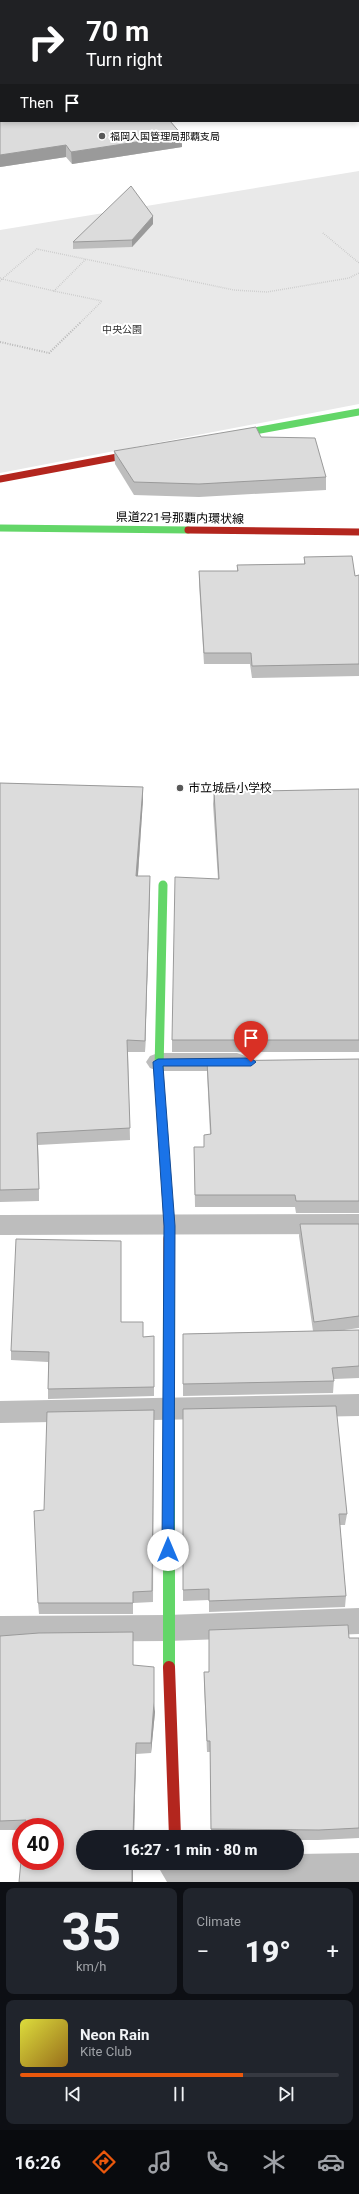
<!DOCTYPE html>
<meta charset="utf-8">
<style>
body{margin:0;font-family:Roboto,"Noto Sans JP",sans-serif;background:#20242c;color:#f1f3f6;height:100vh;display:flex;flex-direction:column;font-size:15px;white-space:nowrap}
*{box-sizing:border-box;margin:0}
p{font-size:13px;color:#9ea1a6}
.icon{flex:none;width:22px;height:22px;fill:none;stroke:currentColor;stroke-width:2;stroke-linecap:round;stroke-linejoin:round}
.map{position:relative;height:1882px;overflow:hidden}
.drawer{display:flex;flex-direction:column;gap:6px;padding:6px;background:#0d0f14;flex:1}
.drawer>*{flex:none}
.hud{position:absolute;left:0px;top:0px;width:359px;height:122px;box-shadow:0 2px 6px #0003;background:#202124;color:#fff;overflow:hidden}
.speed{position:absolute;left:12px;top:1818px;display:flex;gap:8px;font-size:20px;font-weight:700;text-align:center}
.speed>*{display:grid;place-content:center;width:52px;height:52px;border-radius:50%;background:#171b24;box-shadow:0 2px 6px #0003;line-height:1}
.speed .limit{border:6px solid #d22;background:#fff;color:#111}
.pin{position:absolute;display:grid;place-items:center;width:34px;height:34px;color:#fff;margin:-41px -17px;border-radius:50% 50% 50% 0;rotate:-45deg;box-shadow:0 0 4px #0007}
.pin .icon{rotate:45deg}
.me{position:absolute;width:44px;margin:-22px;rotate:0deg;stroke-linejoin:round;filter:drop-shadow(0 0 3px #0008)}
.turn{display:flex;align-items:center;gap:14px;height:84px;padding:0 20px;font-size:18px}
.turn .icon{width:52px;height:52px;stroke-width:2.5}
.turn b{display:block;font-size:28px;line-height:34px}
.then{display:flex;align-items:center;height:38px;padding:0 20px;background:#0003;gap:8px;font-size:15px}
.big{font-size:30px;font-weight:800;line-height:1.1}
.drawer .tile{flex:1;display:flex;flex-direction:column;justify-content:center;gap:6px;min-width:0;padding:0 14px;border-radius:8px;background:#20242c}
.drawer .dial{align-items:center;gap:0}
.dial b{font-size:52px;line-height:1}
.song{display:flex;align-items:center;gap:12px}
.cover{width:48px;height:48px;border-radius:6px;background:linear-gradient(135deg,hsl(60 70% 55%),hsl(40 70% 35%))}
.played{height:4px;border-radius:2px;background:linear-gradient(90deg,#ea580c 70%,#363941 70%)}
.keys{display:flex;justify-content:space-around;direction:ltr}
.heat{display:flex;justify-content:space-between;align-items:center;font-size:22px;direction:ltr}
.drawer .tiles{flex:1;display:grid;gap:6px;grid-template-columns:1fr 1fr}
.tile:last-child{grid-column:span 2}
.trip{position:absolute;left:76px;top:1830px;width:228px;height:40px;border-radius:20px;background:#171b24;box-shadow:0 2px 6px #0003;font-weight:800;line-height:40px;text-align:center}
.tabs{display:flex;height:64px;justify-content:space-around;align-items:center;background:#090b0e;color:#9ea1a6}
.tabs .icon{width:28px;height:28px}
.tabs .selected{color:#ea580c}
.tabs b{font-size:18px;color:#f1f3f6}
.map>svg:first-child{display:block}
.green{fill:#e9e9e9}
.lines{fill:none;stroke-linecap:round;stroke-linejoin:round}
.path-far1{stroke:#b8b8b8;stroke-width:1.5;stroke-dasharray:0.5 1.5;stroke-linecap:butt}
.path{stroke:#b8b8b8;stroke-width:2;stroke-dasharray:1 1.5;stroke-linecap:butt}
.street{fill:#bdbdbd;fill-rule:evenodd}
.fast-far2{stroke:#63d668;stroke-width:7}
.fast-far1{stroke:#63d668;stroke-width:9}
.fast{stroke:#63d668;stroke-width:12}
.slow-far1{stroke:#ff974d;stroke-width:9}
.slow{stroke:#ff974d;stroke-width:12}
.jam-far1{stroke:#b3261e;stroke-width:7}
.jam{stroke:#b3261e;stroke-width:12}
.wall{fill:#bdbdbd}
.shaded-wall{fill:#9a9a9a}
.building{fill:#dcdcdc;stroke:#9a9a9a}
.route{fill:#1a73e8;stroke:#114b97}
.poi-dot{fill:#595959;stroke:#fff;stroke-width:1.5}
.labels{text-anchor:middle;dominant-baseline:central;stroke-width:4;stroke-linejoin:round;paint-order:stroke}
.far-poi-label{font-size:10px;fill:#000;stroke:#fff;text-anchor:start}
.far-park-label{font-size:10px;fill:#2e2e2e;stroke:#fff}
.street-label{font-size:12px;fill:#000;stroke:#fff}
.poi-label{font-size:12px;fill:#000;stroke:#fff;text-anchor:start}
</style>
<div class="map">
<svg width="359" height="1882" viewBox="0 0 359 1882">
<rect width="100%" height="100%" fill="#fff"/>
<polygon class="green" points="359,171 359,404 0,473 0,230"/>
<g class="lines">
<g class="path-far1">
<polyline points="323,233 359,263"/>
<polyline points="0,278 2,279 37,249 234,290 267,292 349,278 359,273"/>
<polyline points="0,281 2,279 54,291"/>
<polyline points="80,323 102,301 54,291 86,259"/>
</g>
<polyline class="path" points="0,342 49,353 81,322"/>
<g class="street">
<polygon points="158,1053 237,1053 245,1056 249,1062 245,1068 237,1071 158,1071 150,1068 146,1062 150,1056"/>
<polygon points="359,1214 359,1234 0,1235 0,1215"/>
<polygon points="359,1394 359,1416 0,1423 0,1401"/>
<polygon points="359,1608 359,1634 168,1641 0,1642 0,1616 168,1615"/>
<polygon points="359,1853 359,1882 167,1882 160,1870 163,1863 297,1863 297,1854"/>
</g>
<g class="fast-far2">
<polyline points="227,436 359,412"/>
<polyline points="0,528 188,530"/>
</g>
<polyline class="fast-far1" points="159,1070 163,885"/>
<polyline class="fast" points="169,1292 169,1667"/>
<polyline class="slow-far1" points="159,1070 169,1240"/>
<polyline class="slow" points="169,1239 169,1292"/>
<g class="jam-far1">
<polyline points="0,479 144,452"/>
<polyline points="188,530 359,532"/>
</g>
<polyline class="jam" points="169,1667 175,1837"/>
</g>
<g class="wall">
<polygon points="0,54 182,135 182,147 72,164 66,157 0,167"/>
<polygon points="153,216 153,224 132,247 73,249 73,242"/>
<polygon points="261,437 326,477 326,490 199,497 134,495 115,464 114,451"/>
<polygon points="304,557 355,576 359,575 359,676 252,678 250,664 204,664 199,583 199,571 237,571 237,565 304,564"/>
<polygon points="0,783 143,787 143,799 138,876 150,876 150,888 145,1052 128,1052 130,1140 38,1145 39,1201 0,1202"/>
<polygon points="359,789 359,1052 172,1052 172,1040 218,879 213,804 214,792"/>
<polygon points="359,1059 359,1213 296,1213 295,1207 195,1207 194,1147 204,1147 210,1134 207,1072 207,1061"/>
<polygon points="300,1224 359,1224 359,1328 337,1331 359,1330 359,1378 334,1379 333,1393 183,1396 183,1334 313,1331 299,1236"/>
<polygon points="121,1241 121,1322 143,1337 154,1336 154,1396 48,1399 48,1362 11,1360 11,1351"/>
<polygon points="183,1409 347,1514 345,1525 340,1525 346,1596 345,1607 209,1612 209,1600 183,1601"/>
<polygon points="154,1410 153,1602 133,1603 133,1614 39,1614 38,1603 44,1510"/>
<polygon points="0,1636 133,1665 155,1712 151,1753 136,1754 134,1837 83,1837 133,1863 133,1882 19,1882 55,1827 21,1827 21,1830 0,1830"/>
<polygon points="349,1638 359,1638 359,1838 318,1840 297,1840 297,1837 211,1837 210,1752 207,1752 204,1683 204,1672 208,1672"/>
</g>
<g class="shaded-wall">
<polygon points="182,135 182,147 72,164 71,152"/>
<polygon points="66,145 66,157 0,167 0,155"/>
<polygon points="153,216 153,224 132,247 132,240"/>
<polygon points="143,787 143,799 137,888 136,876"/>
<polygon points="150,876 150,888 145,1052 145,1041"/>
<polygon points="37,1133 38,1145 39,1201 39,1189"/>
<polygon points="154,1702 155,1712 151,1753 151,1743"/>
<polygon points="136,1743 136,1754 134,1837 133,1837"/>
<rect x="132" y="1863" width="1" height="19"/>
</g>
<g class="building">
<polygon points="0,54 1,54 1,121 170,121 182,135 71,152 66,145 0,155"/>
<polygon points="131,186 153,216 132,240 73,242"/>
<polygon points="256,427 261,437 315,438 326,477 199,484 134,482 114,451"/>
<polygon points="352,556 355,576 359,575 359,664 252,666 251,653 204,653 199,571 238,571 237,565 305,564 304,557"/>
<polygon points="0,783 143,787 136,876 150,876 145,1041 127,1040 130,1128 37,1133 39,1189 0,1190"/>
<polygon points="359,789 359,1040 172,1040 175,877 219,879 214,792"/>
<polygon points="359,1059 359,1201 296,1201 295,1195 195,1195 194,1147 204,1147 204,1135 211,1134 207,1061"/>
<polygon points="300,1224 359,1224 359,1316 314,1322"/>
<polygon points="16,1239 121,1241 121,1322 143,1322 143,1337 154,1336 154,1387 48,1389 49,1352 11,1351"/>
<polygon points="359,1330 359,1366 332,1368 334,1381 183,1384 183,1334"/>
<polygon points="336,1406 347,1514 339,1514 346,1596 209,1601 209,1589 183,1590 183,1409"/>
<polygon points="154,1410 152,1591 133,1592 133,1603 38,1603 34,1511 44,1510 47,1412"/>
<polygon points="348,1625 349,1638 359,1638 359,1828 319,1830 211,1829 210,1741 207,1741 204,1672 209,1672 209,1630"/>
<polygon points="133,1632 133,1665 154,1667 154,1702 151,1743 136,1743 133,1837 83,1837 83,1863 132,1863 132,1882 19,1882 21,1861 55,1861 55,1827 25,1827 26,1820 0,1821 0,1636 39,1633"/>
</g>
<polygon class="route" points="251,1058 256,1062 251,1066 163,1066 175,1226 174,1550 172,1553 168,1555 164,1553 162,1550 164,1226 153,1062 158,1059"/>
<g class="poi-dot">
<circle cx="102" cy="136" r="4"/>
<circle cx="180" cy="788" r="4"/>
</g>
<g class="labels">
<g class="far-poi-label">
<text x="110" y="136">福岡入国管理局那覇支局</text>
</g>
<g class="far-park-label">
<text x="122" y="329">中央公園</text>
</g>
<g class="street-label">
<text transform="translate(180 518) rotate(1)">県道221号那覇内環状線</text>
</g>
<g class="poi-label">
<text x="188" y="788">市立城岳小学校</text>
</g>
</g>
</svg>
<div class="speed"><div class="limit">40</div></div>
<div class="pin" style="left:251px;top:1062px;background:#d93025"><svg class="icon" aria-label="arrive" viewBox="0 0 24 24"><path d="M6 21V4h12l-3 4 3 4H6"/></svg></div>
<svg class="me" style="left:168px;top:1550px" viewBox="-20 -20 40 40"><circle r="19" fill="#fff"/><path d="M0-13L10 11 0 6-10 11z" fill="#1a73e8"/></svg>
<div class="trip">16:27 · 1 min · 80 m</div>
<div class="hud">
<div class="turn"><svg class="icon" aria-label="right" viewBox="0 0 24 24"><path d="M7 20v-9h11M14 6l5 5-5 5"/></svg><div><b>70 m</b>Turn right</div></div>
<div class="then">Then<svg class="icon" aria-label="arrive" viewBox="0 0 24 24"><path d="M6 21V4h12l-3 4 3 4H6"/></svg></div>
</div>
</div>
<section class="drawer">
<div class="tiles">
<div class="tile dial"><b>35</b><p>km/h</p></div>
<div class="tile"><p>Climate</p>
<div class="heat"><a>−</a><b class="big">19°</b><a>+</a></div>
</div>
<div class="tile">
<div class="song"><i class="cover"></i><div><b>Neon Rain</b><p>Kite Club</p></div></div>
<div class="played"></div>
<div class="keys"><svg class="icon" aria-label="previous" viewBox="0 0 24 24"><path d="M18 5L8 12l10 7zM5 5v14"/></svg><svg class="icon" aria-label="pause" viewBox="0 0 24 24"><path d="M8 5v14M16 5v14"/></svg><svg class="icon" aria-label="next" viewBox="0 0 24 24"><path d="M6 5l10 7-10 7zM19 5v14"/></svg></div>
</div>
</div>
</section>
<nav class="tabs">
<b>16:26</b>
<svg class="icon selected" aria-label="directions" viewBox="0 0 24 24"><path d="M12 3l9 9-9 9-9-9zM9 14v-3h6M13 9l2 2-2 2"/></svg>
<svg class="icon" aria-label="music" viewBox="0 0 24 24"><path d="M9 18V5l10-2v13"/><circle cx="6" cy="18" r="3"/><circle cx="16" cy="16" r="3"/></svg>
<svg class="icon" aria-label="phone" viewBox="0 0 24 24"><path d="M5 4h4l2 5-3 2q2 4 5 5l2-3 5 2v4C11 20 4 13 5 4z"/></svg>
<svg class="icon" aria-label="climate" viewBox="0 0 24 24"><path d="M12 3v18M4 7l16 10M4 17L20 7"/></svg>
<svg class="icon" aria-label="car" viewBox="0 0 24 24"><path d="M5 17H2v-5l4-1 3-4h7l3 4 3 1v5h-3M9 17h6M6 11h13"/><circle cx="7" cy="17" r="2"/><circle cx="17" cy="17" r="2"/></svg>
</nav>
